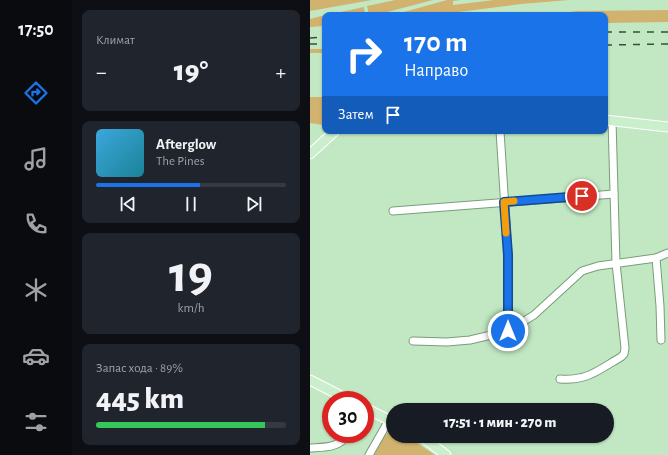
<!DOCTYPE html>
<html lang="ru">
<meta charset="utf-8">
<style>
body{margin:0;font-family:"Alegreya Sans",sans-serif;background:#20242c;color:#f1f3f6;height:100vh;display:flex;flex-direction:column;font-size:15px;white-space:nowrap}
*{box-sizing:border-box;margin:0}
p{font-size:13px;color:#9ea1a6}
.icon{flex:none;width:22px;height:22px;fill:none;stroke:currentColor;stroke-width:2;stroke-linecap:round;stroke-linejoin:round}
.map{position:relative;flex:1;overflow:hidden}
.details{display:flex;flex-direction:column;gap:10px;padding:10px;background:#0d0f14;width:238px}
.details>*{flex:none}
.hud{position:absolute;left:12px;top:12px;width:286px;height:122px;border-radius:8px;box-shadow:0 1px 3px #0004;background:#1a73e8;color:#fff;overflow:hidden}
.speed{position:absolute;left:12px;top:391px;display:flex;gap:8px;font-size:20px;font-weight:700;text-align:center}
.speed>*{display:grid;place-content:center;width:52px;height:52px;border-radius:50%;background:#171b24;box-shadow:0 1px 3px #0004;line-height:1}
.speed .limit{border:6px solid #d22;background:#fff;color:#111}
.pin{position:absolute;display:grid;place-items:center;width:34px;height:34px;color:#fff;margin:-17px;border:2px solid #fff;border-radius:50%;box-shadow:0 1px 4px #0007}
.me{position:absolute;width:44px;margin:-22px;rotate:0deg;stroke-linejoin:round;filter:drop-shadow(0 0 3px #0008)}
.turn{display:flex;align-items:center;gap:14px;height:84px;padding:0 16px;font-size:18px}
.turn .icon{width:52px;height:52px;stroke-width:2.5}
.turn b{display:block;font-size:28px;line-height:34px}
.then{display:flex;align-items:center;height:38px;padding:0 16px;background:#0003;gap:8px;font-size:15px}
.big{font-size:30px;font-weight:800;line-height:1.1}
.details .widget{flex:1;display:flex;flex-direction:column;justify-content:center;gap:6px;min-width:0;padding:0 14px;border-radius:8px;background:#20242c}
.details .dial{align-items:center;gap:0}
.dial b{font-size:52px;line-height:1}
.song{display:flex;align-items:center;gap:12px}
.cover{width:48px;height:48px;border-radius:6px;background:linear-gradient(135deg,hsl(200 70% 55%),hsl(190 70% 35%))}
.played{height:4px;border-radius:2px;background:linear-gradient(90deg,#1a73e8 55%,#363941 55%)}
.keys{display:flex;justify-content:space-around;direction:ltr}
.heat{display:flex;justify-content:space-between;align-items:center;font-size:22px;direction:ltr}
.charge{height:6px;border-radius:3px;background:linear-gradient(90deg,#34c759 89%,#363941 0)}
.trip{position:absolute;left:76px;top:403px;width:228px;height:40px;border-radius:20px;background:#171b24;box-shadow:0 1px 3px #0004;font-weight:800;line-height:40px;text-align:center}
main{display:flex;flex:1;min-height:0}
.tabs{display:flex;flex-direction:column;width:72px;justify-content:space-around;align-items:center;background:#090b0e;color:#9ea1a6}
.tabs .icon{width:28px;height:28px}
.tabs .current{color:#1a73e8}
.tabs b{font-size:18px;color:#f1f3f6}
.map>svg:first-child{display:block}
.green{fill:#d1b36f}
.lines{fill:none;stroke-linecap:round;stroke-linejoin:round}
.minor-casing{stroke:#789d7a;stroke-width:9}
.major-casing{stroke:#fff;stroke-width:11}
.minor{stroke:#fff;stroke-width:7}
.major{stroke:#cbeecd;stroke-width:9}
.rail{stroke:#3a4d3b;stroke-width:1.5;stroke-dasharray:7 7;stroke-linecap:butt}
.route-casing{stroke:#114b97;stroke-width:10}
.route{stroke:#1a73e8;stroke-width:7}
.slow{stroke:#f59e0b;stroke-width:7}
</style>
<main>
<nav class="tabs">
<b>17:50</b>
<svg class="icon current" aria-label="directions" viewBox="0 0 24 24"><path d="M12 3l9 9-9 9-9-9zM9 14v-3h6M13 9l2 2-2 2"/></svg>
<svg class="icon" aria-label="music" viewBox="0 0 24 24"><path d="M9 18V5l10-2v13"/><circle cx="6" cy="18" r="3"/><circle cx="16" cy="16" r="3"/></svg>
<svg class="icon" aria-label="phone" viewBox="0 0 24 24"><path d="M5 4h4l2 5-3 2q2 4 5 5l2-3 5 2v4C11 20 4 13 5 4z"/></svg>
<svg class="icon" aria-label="climate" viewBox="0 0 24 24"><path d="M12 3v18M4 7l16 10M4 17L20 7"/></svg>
<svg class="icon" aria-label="car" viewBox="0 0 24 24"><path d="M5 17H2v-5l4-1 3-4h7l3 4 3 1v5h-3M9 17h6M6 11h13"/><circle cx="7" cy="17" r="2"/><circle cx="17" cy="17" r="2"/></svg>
<svg class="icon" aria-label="filters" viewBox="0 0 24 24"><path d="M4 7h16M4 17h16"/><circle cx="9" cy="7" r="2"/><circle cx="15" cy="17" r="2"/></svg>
</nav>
<section class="details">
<div class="widget"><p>Климат</p>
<div class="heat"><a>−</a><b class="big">19°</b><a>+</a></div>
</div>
<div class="widget">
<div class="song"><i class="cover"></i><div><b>Afterglow</b><p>The Pines</p></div></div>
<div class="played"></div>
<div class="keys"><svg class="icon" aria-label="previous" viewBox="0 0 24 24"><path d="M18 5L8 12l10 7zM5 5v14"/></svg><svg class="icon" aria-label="pause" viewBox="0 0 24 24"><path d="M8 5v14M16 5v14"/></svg><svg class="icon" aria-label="next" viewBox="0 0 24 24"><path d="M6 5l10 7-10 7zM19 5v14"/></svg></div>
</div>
<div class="widget dial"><b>19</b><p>km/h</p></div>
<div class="widget"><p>Запас хода · 89%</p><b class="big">445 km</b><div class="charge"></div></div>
</section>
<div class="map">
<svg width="358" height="455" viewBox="0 0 358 455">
<rect width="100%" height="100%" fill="#c2e8c3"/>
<g class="green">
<polygon points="0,0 62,0 0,11"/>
<polygon points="85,0 123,0 66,15 59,15 57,6"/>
<polygon points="137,0 151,0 143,1 143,5 184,0 259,0 211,4 125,15 83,15"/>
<polygon points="54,7 55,15 16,15 21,14"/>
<polygon points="358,10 358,22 295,23 295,15 229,15 268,11"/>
<polygon points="15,15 15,26 0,27 0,19"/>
<rect x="0" y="49" width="15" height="4"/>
<polygon points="15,97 15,123 13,125 0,123 0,97"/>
<polygon points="82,427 83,428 83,436 97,436 125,455 64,455 74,435 76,435"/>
</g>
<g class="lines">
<defs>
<g id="minor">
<polyline points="190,131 198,255 198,331"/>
<polyline points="83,211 304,194"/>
<polyline points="346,258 350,306 351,340"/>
<polyline points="103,341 137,342 160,340 198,331 224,315 272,271 288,266 346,258 358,253"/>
<path d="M250,379C278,381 288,370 311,357L314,354L315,348L306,263L302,120"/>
<path d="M0,448C17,447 28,448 39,434"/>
<polyline points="59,455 79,420"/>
</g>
<g id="major">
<polyline points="295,120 358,127"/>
<polyline points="0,154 25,131"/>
<polyline points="0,380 39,400"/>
<polyline points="55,408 83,422"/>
<polyline points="111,436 136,455"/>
</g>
</defs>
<use href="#minor" class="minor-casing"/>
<use href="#major" class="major-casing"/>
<use href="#minor" class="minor"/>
<use href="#major" class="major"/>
<g class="rail">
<polyline points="295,32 358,32"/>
<polyline points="0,38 15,37"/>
<polyline points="0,44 15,44"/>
<polyline points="295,45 358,44"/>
</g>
</g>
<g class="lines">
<defs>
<polyline id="route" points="198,331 198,255 194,202 272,196"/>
</defs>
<use href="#route" class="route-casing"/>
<use href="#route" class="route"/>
<polyline class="slow" points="196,233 194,202 204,201"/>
</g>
</svg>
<div class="speed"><div class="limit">30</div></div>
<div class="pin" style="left:272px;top:196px;background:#d93025"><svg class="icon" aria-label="arrive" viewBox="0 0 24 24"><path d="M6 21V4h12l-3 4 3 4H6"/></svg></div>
<svg class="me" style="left:198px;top:331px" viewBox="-20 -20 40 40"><circle r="17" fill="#1a73e8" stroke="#fff" stroke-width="3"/><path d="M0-11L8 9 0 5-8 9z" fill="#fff"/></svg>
<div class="trip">17:51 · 1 мин · 270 m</div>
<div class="hud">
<div class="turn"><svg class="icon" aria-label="right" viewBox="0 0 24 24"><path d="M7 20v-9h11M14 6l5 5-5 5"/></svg><div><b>170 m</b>Направо</div></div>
<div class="then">Затем<svg class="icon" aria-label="arrive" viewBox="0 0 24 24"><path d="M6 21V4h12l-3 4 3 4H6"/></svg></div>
</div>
</div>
</main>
